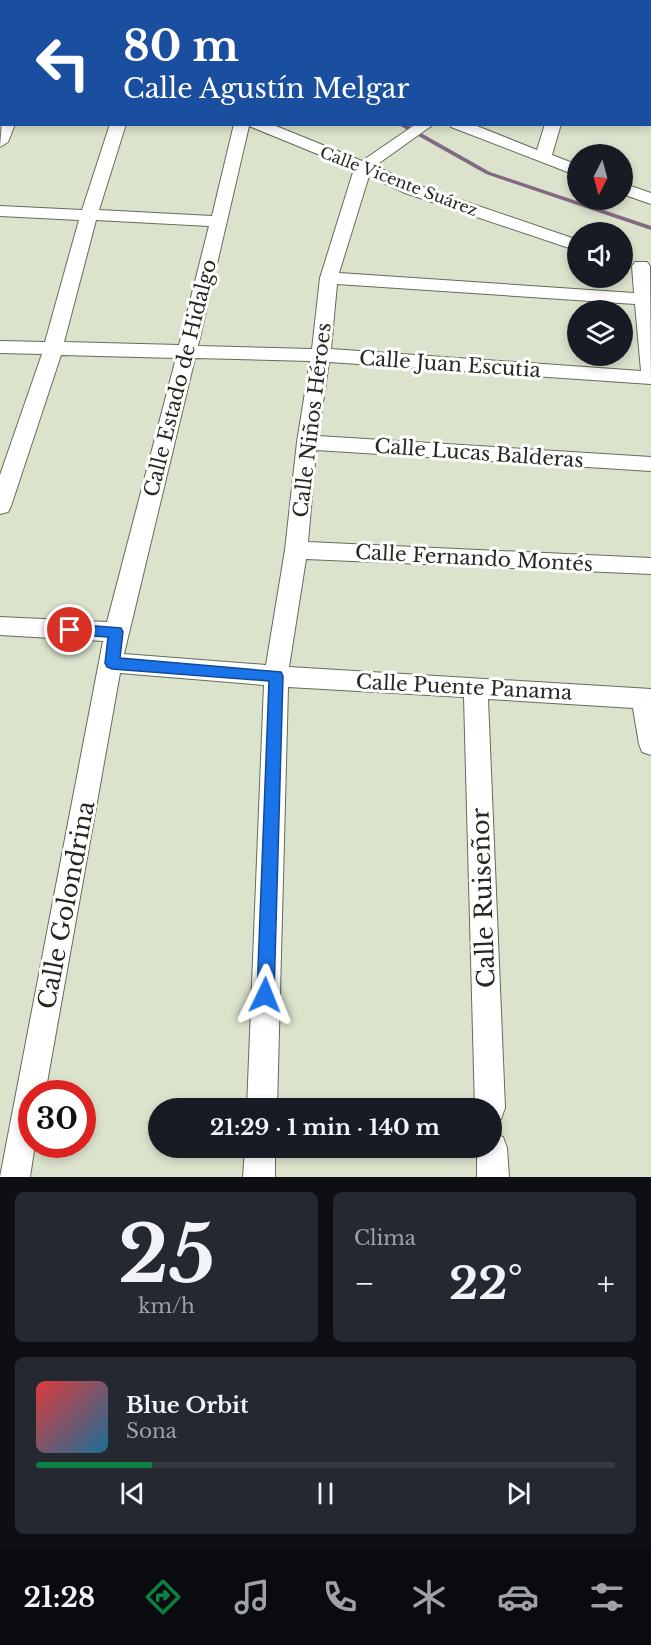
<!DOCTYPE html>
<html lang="es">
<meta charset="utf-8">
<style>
body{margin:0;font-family:"Libre Baskerville",serif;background:#242831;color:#f1f3f6;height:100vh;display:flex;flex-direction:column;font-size:22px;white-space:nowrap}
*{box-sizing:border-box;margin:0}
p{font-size:20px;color:#9ea1a6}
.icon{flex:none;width:33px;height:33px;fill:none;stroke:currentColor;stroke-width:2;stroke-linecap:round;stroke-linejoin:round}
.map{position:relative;height:1177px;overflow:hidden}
.drawer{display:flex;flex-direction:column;gap:15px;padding:15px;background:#0d0f14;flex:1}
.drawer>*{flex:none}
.hud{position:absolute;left:0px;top:0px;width:651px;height:126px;box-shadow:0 3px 9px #0003;background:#1a4fa0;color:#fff;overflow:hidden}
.needle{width:39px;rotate:186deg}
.tools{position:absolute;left:567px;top:144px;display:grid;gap:12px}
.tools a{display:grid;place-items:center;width:66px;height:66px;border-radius:50%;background:#171b24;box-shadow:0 3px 9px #0003;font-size:30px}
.speed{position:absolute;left:18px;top:1080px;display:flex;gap:12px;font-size:30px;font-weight:700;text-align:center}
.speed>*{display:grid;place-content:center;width:78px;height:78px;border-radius:50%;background:#171b24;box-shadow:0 3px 9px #0003;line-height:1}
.speed .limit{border:9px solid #d22;background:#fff;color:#111}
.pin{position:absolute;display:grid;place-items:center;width:51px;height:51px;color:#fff;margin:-26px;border:3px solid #fff;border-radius:50%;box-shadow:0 2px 6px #0007}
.me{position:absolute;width:66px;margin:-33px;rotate:2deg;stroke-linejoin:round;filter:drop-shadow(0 0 4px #0008)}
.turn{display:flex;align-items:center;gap:21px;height:126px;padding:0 24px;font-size:27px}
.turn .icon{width:78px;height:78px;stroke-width:2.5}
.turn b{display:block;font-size:42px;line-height:51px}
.big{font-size:45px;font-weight:800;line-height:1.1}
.drawer .widget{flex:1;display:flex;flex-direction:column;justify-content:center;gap:9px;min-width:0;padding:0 21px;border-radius:9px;background:#242831}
.drawer .dial{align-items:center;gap:0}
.dial b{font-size:78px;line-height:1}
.song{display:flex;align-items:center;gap:18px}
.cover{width:72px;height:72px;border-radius:9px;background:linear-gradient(135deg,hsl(0 70% 55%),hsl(200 70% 35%))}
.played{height:6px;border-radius:3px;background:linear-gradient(90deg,#0b8043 20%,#363941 20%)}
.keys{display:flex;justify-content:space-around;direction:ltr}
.heat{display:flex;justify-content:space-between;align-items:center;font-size:33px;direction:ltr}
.drawer .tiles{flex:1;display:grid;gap:15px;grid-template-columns:1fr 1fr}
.widget:last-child{grid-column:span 2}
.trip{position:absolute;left:148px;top:1098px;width:354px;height:60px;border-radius:30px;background:#171b24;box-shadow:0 3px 9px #0003;font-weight:800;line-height:60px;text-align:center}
.dock{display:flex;height:96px;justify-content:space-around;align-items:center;background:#090b0e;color:#9ea1a6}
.dock .icon{width:42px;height:42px}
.dock .selected{color:#0b8043}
.dock b{font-size:27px;color:#f1f3f6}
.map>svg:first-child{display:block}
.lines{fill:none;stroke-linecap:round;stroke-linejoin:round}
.stream{fill:#836884;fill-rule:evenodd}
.street-casing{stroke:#656c59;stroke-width:2}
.street{fill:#fff;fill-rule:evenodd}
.route{fill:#1a73e8;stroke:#114b97;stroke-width:1.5}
.labels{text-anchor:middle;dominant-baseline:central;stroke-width:6;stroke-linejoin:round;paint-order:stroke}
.far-street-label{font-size:16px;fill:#272921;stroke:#fff}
.street-label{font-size:20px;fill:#272921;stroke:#fff}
.near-street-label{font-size:24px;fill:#272921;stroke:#fff}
</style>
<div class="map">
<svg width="651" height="1177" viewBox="0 0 651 1177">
<rect width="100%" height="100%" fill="#dbe3cd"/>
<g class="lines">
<g class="stream">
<polygon points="132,0 140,0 143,2 135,2"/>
<polygon points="397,124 405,124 490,172 651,226 651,230 486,174"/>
</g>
<defs>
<g id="street">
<polygon points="5,0 22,0 24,2 6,2"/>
<polygon points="243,0 261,0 263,2 244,2"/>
<polygon points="476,0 490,0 475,2"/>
<rect x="581" y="0" width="14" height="2"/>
<rect x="650" y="38" width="1" height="9"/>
<rect x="0" y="100" width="2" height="10"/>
<polygon points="2,121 2,124 15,124 8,142 0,147"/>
<path d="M110,124H126L99,210L212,216L234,124H271L362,161L416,124H434L375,166L417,185L578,240V251L405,193L369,176L339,273L634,293L632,266L635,262H647L650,266L651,384L329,362L318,436L651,457V471L316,450L308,542L651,558V574L306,559L289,667L651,689V755L642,752L639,744L633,708L488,699L505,1108L501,1119L492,1122V1108H475L464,697L288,687L277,1108H247L264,685L120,673L45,1094H32V1144H35L30,1177H0L103,641L0,635V617L107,622L176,358L61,355L11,506L8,512L0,514V475L42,354L0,353V341L45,342L79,220L0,216V206L82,210ZM249,126L354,169L320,278L312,349L198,346ZM96,220L209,226L179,345L64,342ZM337,284L635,304L641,371L331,349ZM195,358L310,361L297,442L285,550L266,665L124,654Z"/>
<polygon points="450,124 472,124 537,150 545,124 561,124 552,155 578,165 578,176 451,127"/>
<polygon points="622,183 651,193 651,204 622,194"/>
<polygon points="492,1133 503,1137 507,1148 509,1177 477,1177 477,1148 492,1148"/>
<polygon points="245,1148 275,1148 275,1177 243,1177"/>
</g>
</defs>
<use href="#street" class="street-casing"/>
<use href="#street" class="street"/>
</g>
<polygon class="route" points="70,624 121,628 123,632 120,658 281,672 283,676 274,995 271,1001 265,1003 259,1001 257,995 269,681 112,669 107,667 105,663 108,637 65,634 63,630 65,626"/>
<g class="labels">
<g class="far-street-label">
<text transform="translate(399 181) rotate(21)">Calle Vicente Suárez</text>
</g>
<g class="street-label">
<text transform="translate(450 364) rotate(4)">Calle Juan Escutia</text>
<text transform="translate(180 378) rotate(-76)">Calle Estado de Hidalgo</text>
<text transform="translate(312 420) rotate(-83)">Calle Niños Héroes</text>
<text transform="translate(479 453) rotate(4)">Calle Lucas Balderas</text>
<text transform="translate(474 558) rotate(3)">Calle Fernando Montés</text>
<text transform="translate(464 687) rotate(3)">Calle Puente Panama</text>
</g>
<g class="near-street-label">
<text transform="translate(483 898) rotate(-92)">Calle Ruiseñor</text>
<text transform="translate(66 905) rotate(-79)">Calle Golondrina</text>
</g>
</g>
</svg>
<div class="tools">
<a><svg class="needle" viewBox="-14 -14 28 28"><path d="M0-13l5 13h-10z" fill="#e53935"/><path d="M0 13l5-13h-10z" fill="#9ea1a6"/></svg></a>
<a><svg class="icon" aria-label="sound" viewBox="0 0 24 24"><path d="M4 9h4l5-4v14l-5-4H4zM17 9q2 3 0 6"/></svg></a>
<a><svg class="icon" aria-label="layers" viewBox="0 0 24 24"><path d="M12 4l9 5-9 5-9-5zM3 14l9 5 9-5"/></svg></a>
</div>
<div class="speed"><div class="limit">30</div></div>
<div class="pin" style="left:70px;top:630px;background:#d93025"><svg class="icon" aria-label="arrive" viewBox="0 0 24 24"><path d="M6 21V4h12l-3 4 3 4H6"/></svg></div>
<svg class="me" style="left:265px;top:995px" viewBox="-20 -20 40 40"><path d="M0-17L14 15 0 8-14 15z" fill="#1a73e8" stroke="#fff" stroke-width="4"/></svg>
<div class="trip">21:29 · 1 min · 140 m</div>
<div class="hud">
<div class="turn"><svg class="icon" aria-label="left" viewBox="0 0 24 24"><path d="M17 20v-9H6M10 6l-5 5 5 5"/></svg><div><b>80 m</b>Calle Agustín Melgar</div></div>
</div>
</div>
<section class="drawer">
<div class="tiles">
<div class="widget dial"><b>25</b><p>km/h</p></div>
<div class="widget"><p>Clima</p>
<div class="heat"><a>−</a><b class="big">22°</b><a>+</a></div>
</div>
<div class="widget">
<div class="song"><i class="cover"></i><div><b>Blue Orbit</b><p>Sona</p></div></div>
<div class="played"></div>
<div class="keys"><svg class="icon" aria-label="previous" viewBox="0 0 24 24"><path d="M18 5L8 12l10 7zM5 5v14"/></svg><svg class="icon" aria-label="pause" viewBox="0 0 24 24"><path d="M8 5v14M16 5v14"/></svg><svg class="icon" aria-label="next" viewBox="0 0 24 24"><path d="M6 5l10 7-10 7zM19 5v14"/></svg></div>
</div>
</div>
</section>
<nav class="dock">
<b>21:28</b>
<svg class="icon selected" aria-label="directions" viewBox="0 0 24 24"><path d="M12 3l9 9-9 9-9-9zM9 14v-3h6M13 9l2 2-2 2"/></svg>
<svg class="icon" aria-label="music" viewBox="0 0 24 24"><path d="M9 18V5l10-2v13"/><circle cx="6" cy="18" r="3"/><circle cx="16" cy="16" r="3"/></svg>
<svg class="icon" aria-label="phone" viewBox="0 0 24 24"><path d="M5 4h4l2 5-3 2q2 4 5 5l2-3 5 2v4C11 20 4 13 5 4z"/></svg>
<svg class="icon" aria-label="climate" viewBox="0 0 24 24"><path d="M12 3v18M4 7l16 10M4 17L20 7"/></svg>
<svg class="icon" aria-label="car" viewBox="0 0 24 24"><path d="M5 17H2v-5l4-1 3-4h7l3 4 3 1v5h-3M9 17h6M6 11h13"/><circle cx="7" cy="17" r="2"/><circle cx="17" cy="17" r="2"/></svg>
<svg class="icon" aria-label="filters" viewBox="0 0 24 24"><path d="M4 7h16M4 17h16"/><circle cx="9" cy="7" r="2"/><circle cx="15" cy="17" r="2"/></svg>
</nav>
